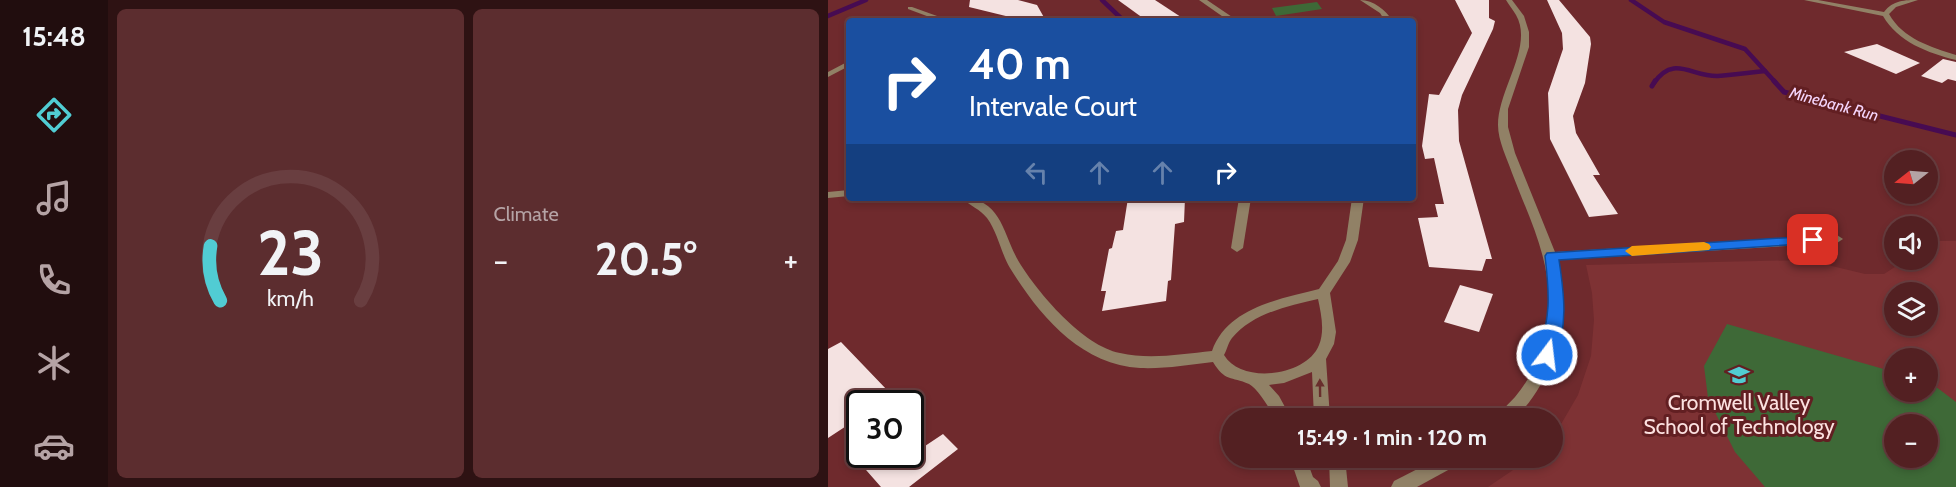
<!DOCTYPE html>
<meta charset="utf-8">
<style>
body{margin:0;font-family:Cabin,sans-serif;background:#5c2d2f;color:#f1f3f6;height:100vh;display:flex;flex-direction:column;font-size:22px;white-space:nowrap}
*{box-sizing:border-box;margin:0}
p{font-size:20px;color:#b5a3a5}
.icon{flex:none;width:33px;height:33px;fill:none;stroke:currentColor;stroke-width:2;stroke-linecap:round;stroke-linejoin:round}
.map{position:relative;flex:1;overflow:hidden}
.sheet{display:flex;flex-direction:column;gap:9px;padding:9px;background:#2e1213;width:720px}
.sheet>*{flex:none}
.guide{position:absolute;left:18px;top:18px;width:570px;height:183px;border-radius:6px;box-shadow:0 3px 9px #0003,0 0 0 2px #693e40;background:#1a4fa0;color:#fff;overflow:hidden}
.needle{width:39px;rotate:253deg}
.buttons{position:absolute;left:1056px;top:150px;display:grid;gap:12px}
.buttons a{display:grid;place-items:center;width:54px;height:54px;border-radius:50%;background:#532022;box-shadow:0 3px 9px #0003,0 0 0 2px #693e40;font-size:30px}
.speed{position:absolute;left:18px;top:390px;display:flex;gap:12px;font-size:30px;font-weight:700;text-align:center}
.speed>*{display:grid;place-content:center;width:78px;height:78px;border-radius:50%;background:#532022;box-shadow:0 3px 9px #0003,0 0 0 2px #693e40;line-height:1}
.speed .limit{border:3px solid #111;border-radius:9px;background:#fff;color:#111}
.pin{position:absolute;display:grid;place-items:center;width:51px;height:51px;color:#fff;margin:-26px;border-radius:12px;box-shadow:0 3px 9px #0006}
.me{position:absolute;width:66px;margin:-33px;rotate:15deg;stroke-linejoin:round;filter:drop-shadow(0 0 4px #0008)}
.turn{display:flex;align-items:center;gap:21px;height:126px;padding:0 24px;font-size:27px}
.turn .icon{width:78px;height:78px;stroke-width:2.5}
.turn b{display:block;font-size:42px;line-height:51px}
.lanes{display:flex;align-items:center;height:57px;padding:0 24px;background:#0003;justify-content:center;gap:30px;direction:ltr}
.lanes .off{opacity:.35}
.big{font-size:45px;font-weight:800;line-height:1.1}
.sheet .card{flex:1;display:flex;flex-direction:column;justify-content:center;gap:9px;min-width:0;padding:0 21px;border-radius:9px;background:#5c2d2f}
.sheet .dial{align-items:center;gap:0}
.dial svg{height:156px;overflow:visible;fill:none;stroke:#693e40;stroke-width:7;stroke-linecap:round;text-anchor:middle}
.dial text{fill:#f1f3f6;stroke:none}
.heat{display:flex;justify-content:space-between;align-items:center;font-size:33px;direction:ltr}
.sheet .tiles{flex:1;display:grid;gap:9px;grid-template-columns:repeat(2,1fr)}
.trip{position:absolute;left:393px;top:408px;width:342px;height:60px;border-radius:30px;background:#532022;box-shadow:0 3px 9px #0003,0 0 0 2px #693e40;font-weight:800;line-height:60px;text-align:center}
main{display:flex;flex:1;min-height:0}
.menu{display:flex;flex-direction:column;width:108px;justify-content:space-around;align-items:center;background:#210d0e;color:#b5a3a5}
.menu .icon{width:42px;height:42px}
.menu .on{color:#51ccd3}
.menu b{font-size:27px;color:#f1f3f6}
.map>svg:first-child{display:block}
.built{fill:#7e3234;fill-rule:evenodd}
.green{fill:#3e6937;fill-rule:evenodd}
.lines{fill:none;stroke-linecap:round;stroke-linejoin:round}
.stream-far1{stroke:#470b52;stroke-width:4.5}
.stream{stroke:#470b52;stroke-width:5}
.building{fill:#f4e2e1}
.street{fill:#918166;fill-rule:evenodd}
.oneway{fill:#692e2c}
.route{fill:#1a73e8;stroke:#114b97;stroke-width:1.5}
.slow{fill:#f59e0b}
.labels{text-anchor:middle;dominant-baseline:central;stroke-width:6;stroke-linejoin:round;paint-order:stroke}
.far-water-label{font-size:16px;font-style:italic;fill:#f6d6fd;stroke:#621f22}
.near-poi-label{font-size:21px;fill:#fce1e0;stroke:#621f22}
</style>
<main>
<nav class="menu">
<b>15:48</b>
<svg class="icon on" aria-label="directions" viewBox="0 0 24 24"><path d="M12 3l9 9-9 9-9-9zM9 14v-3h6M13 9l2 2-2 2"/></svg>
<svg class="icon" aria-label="music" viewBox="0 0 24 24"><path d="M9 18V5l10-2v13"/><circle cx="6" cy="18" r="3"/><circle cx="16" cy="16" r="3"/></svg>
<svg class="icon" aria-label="phone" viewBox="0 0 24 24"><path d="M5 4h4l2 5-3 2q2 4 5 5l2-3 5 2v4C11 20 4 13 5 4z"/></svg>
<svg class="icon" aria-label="climate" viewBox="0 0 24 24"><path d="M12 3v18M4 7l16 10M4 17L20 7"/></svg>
<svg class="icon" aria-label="car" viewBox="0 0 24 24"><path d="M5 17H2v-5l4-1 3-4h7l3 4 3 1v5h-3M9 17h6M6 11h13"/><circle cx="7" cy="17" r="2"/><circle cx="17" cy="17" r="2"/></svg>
</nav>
<section class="sheet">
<div class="tiles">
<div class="card dial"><svg viewBox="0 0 100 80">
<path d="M14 69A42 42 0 1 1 86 69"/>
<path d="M14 69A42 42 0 0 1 9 41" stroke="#51ccd3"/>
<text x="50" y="56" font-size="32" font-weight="700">23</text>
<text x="50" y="72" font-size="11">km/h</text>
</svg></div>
<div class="card"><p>Climate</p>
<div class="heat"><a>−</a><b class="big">20.5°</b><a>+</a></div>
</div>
</div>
</section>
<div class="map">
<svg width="1128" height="487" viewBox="0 0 1128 487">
<rect width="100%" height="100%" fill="#6f2a2d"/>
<path class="built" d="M1100,241H1128V487H660L703,458H724L725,438L750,395L763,356L766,320L764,293L758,265L979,260L1037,274H1056L1070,265L1072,260H1100ZM1066,292H1100V326H1066ZM1066,358H1100V392H1066ZM1066,424H1100V458H1066Z"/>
<g class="green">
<polygon points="489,2 494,9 448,16 444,8"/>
<path d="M899,324L1066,372V392H1100V382L1103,383L1128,402V487H937L907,452L880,398L876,366ZM1066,424H1100V458H1066Z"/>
</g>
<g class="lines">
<g class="stream-far1">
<polyline points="274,0 296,21"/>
<polyline points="803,0 836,22 917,49 948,83"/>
<polyline points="0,16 38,0"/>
<path d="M826,83C846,54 864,77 890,76C906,75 921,73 937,71"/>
</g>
<g class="stream">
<polyline points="946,81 956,92 1128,135"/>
<polyline points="824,86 827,81"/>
</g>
</g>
<g class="building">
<polygon points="142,0 190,0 209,5 218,21 198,21 141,7"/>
<polygon points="290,0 327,0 359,21 319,21"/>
<polygon points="627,0 661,0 661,18 667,21 665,29 634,95 630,110 631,141 664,259 658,259 654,271 601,267 590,218 610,217 607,204 616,204 606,158 597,159 594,146 601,94 611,95 644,33"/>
<polygon points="719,0 731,0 762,37 763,44 757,83 745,116 748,133 772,175 765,175 790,214 761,217 722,139 720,93 735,49 734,33"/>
<polygon points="1049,44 1092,63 1068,74 1016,52"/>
<polygon points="1115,59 1128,62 1128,81 1120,79 1114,83 1093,76"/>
<polygon points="300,198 357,198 356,222 347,224 343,280 340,281 338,301 274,311 278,291 273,291 281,249 284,248 288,231 295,230"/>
<polygon points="632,285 665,294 651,332 616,322"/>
<polygon points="13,342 60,391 60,399 53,404 32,404 32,417 0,438 0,349"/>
<polygon points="115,434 130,449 81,487 53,487 24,454 82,454 82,436 94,448"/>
</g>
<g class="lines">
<g class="street">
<polygon points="371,0 379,0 410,21 401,21"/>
<path d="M532,0C546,0 557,10 565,21H557L552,13Z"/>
<path d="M678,0H684L696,16L701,32V47L680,109V127L687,153L727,252L1009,235L1015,239L1009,243L729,260C741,315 729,378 687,418H669C673,410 681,404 687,397C698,384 706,370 711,354C735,282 709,238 684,173C679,158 670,141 670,125C670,89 706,46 688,15C685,10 681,5 678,0Z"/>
<path d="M976,0H990L1056,12C1065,0 1077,0 1090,0L1068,7L1061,14C1075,39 1103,47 1128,55V60C1100,53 1070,42 1055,16Z"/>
<polygon points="80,7 84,7 123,21 112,21 80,9"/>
<polygon points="21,61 21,66 0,77 0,72"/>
<polygon points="21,190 21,196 0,198 0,192"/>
<path d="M134,198C174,198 175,235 191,262C210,293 255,346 292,353C322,360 354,354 384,351C399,308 451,299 491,289L510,261L518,240L524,198H536L530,240L522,262L502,293L508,332L506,344L498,359L502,418H486L484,372L456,383L441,385L451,396L463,418H447C442,409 430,389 421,384C403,376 397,382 385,362C361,365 336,369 312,368C252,364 212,316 182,268C173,253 170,233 159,218C152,209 142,206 134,198ZM490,299C493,313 497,331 491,345C479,376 414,385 396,355C399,350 400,343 404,338C425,313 460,306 490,299Z"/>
<polygon points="411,198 423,198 415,248 409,252 403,248"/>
<polygon points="462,458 478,458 485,477 490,481 493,487 472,487"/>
<polygon points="501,458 517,458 520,487 502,487"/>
<polygon points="611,458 635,458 633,463 589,487 563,487 566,481"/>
</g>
</g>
<defs><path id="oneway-solid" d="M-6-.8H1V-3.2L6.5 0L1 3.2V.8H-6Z" transform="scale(1.5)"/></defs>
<use class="oneway" href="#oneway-solid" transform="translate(492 388) rotate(-91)"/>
<path class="route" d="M985,236L990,237L992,240L990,243L731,260C736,293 741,329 725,360L719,362L713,360L711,355C722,314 722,298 717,256L719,253Z"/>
<polygon class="slow" points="876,242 881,244 883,247 881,250 804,256 797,251 804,246"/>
<defs>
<symbol id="school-bare" viewBox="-9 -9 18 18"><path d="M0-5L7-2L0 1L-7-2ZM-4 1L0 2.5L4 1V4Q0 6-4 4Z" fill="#51ccd3" stroke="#621f22" stroke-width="2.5" paint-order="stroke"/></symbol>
</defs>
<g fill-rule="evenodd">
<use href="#school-bare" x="896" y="360" width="30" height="30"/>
</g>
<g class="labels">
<g class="far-water-label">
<text transform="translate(1006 104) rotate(15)">Minebank Run</text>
</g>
<g class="near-poi-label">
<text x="911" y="402">Cromwell Valley<tspan x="911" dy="24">School of Technology</tspan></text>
</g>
</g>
</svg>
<div class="buttons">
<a><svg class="needle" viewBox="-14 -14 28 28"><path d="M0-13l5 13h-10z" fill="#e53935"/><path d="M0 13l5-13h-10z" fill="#b5a3a5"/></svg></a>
<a><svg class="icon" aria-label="sound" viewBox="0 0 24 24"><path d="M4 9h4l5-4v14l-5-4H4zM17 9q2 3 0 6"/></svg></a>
<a><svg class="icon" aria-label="layers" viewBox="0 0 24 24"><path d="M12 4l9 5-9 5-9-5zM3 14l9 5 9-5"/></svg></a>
<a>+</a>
<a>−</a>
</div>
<div class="speed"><div class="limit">30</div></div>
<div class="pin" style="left:985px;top:240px;background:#d93025"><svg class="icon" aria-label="arrive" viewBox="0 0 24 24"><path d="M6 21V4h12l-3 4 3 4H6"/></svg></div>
<svg class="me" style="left:719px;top:355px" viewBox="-20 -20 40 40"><circle r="17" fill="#1a73e8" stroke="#fff" stroke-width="3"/><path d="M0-11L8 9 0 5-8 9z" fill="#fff"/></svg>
<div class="trip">15:49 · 1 min · 120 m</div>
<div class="guide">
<div class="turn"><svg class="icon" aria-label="right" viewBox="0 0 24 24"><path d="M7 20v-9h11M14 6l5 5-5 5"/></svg><div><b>40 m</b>Intervale Court</div></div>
<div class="lanes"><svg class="icon off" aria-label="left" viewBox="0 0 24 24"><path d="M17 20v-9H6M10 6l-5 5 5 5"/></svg><svg class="icon off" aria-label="ahead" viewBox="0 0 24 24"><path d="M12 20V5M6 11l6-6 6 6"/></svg><svg class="icon off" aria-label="ahead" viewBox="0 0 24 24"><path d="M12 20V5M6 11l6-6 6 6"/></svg><svg class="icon" aria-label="right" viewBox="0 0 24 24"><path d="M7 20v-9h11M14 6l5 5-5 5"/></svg></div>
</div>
</div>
</main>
